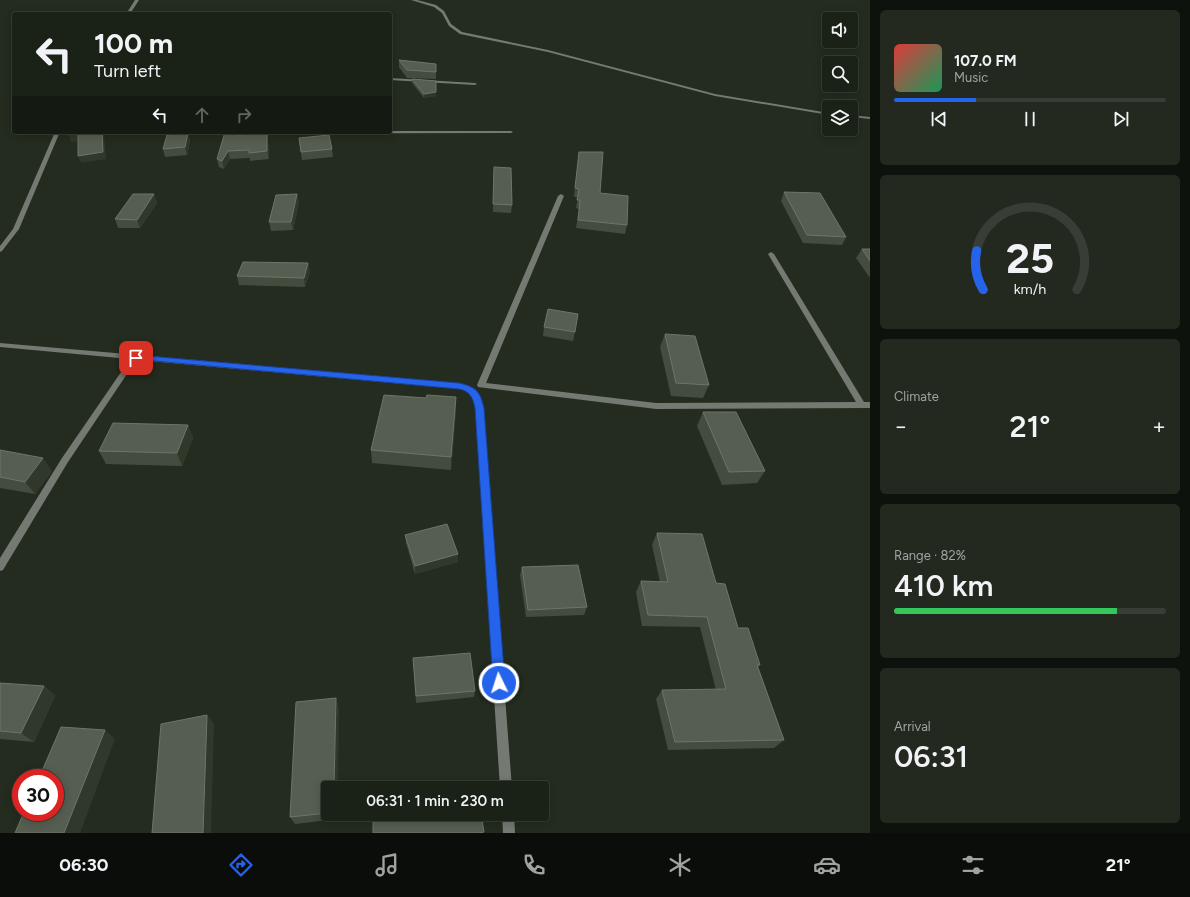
<!DOCTYPE html>
<meta charset="utf-8">
<style>
body{margin:0;font-family:Figtree,sans-serif;background:#23291f;color:#f1f3f6;height:100vh;display:flex;flex-direction:column;font-size:15px;white-space:nowrap}
*{box-sizing:border-box;margin:0}
p{font-size:13px;color:#9fa3a1}
.icon{flex:none;width:22px;height:22px;fill:none;stroke:currentColor;stroke-width:2;stroke-linecap:round;stroke-linejoin:round}
.map{position:relative;flex:1;overflow:hidden}
.drawer{display:flex;flex-direction:column;gap:10px;padding:10px;background:#0e120c;width:320px}
.drawer>*{flex:none}
.banner{position:absolute;left:12px;top:12px;width:380px;height:122px;border-radius:4px;box-shadow:0 2px 10px #0003,0 0 0 1px #383e35;background:#1a2116;color:#f1f3f6;overflow:hidden}
.tools{position:absolute;left:822px;top:12px;display:grid;gap:8px}
.tools a{display:grid;place-items:center;width:36px;height:36px;border-radius:4px;background:#1a2116;box-shadow:0 2px 10px #0003,0 0 0 1px #383e35;font-size:20px}
.speed{position:absolute;left:12px;top:769px;display:flex;gap:8px;font-size:20px;font-weight:700;text-align:center}
.speed>*{display:grid;place-content:center;width:52px;height:52px;border-radius:50%;background:#1a2116;box-shadow:0 2px 10px #0003,0 0 0 1px #383e35;line-height:1}
.speed .limit{border:6px solid #d22;background:#fff;color:#111}
.pin{position:absolute;display:grid;place-items:center;width:34px;height:34px;color:#fff;margin:-17px;border-radius:8px;box-shadow:0 2px 6px #0006}
.me{position:absolute;width:44px;margin:-22px;rotate:356deg;stroke-linejoin:round;filter:drop-shadow(0 0 3px #0008)}
.turn{display:flex;align-items:center;gap:14px;height:84px;padding:0 16px;font-size:18px}
.turn .icon{width:52px;height:52px;stroke-width:2.5}
.turn b{display:block;font-size:28px;line-height:34px}
.lanes{display:flex;align-items:center;height:38px;padding:0 16px;background:#0003;justify-content:center;gap:20px;direction:ltr}
.lanes .off{opacity:.35}
.big{font-size:30px;font-weight:600;line-height:1.1}
.drawer .card{flex:1;display:flex;flex-direction:column;justify-content:center;gap:6px;min-width:0;padding:0 14px;border-radius:6px;background:#23291f}
.drawer .dial{align-items:center;gap:0}
.dial svg{height:104px;overflow:visible;fill:none;stroke:#383e35;stroke-width:7;stroke-linecap:round;text-anchor:middle}
.dial text{fill:#f1f3f6;stroke:none}
.song{display:flex;align-items:center;gap:12px}
.cover{width:48px;height:48px;border-radius:6px;background:linear-gradient(135deg,hsl(0 70% 55%),hsl(150 70% 35%))}
.played{height:4px;border-radius:2px;background:linear-gradient(90deg,#2563eb 30%,#383e35 30%)}
.keys{display:flex;justify-content:space-around;direction:ltr}
.heat{display:flex;justify-content:space-between;align-items:center;font-size:22px;direction:ltr}
.charge{height:6px;border-radius:3px;background:linear-gradient(90deg,#34c759 82%,#383e35 0)}
.trip{position:absolute;left:321px;top:781px;width:228px;height:40px;border-radius:4px;background:#1a2116;box-shadow:0 2px 10px #0003,0 0 0 1px #383e35;font-weight:600;line-height:40px;text-align:center}
.tabs{display:flex;height:64px;justify-content:space-around;align-items:center;background:#0a0d09;color:#9fa3a1}
.tabs .icon{width:28px;height:28px}
.tabs .current{color:#2563eb}
.tabs b{font-size:18px;color:#f1f3f6}
main{display:flex;flex:1;min-height:0}
.map>svg:first-child{display:block}
.lines{fill:none;stroke-linecap:round;stroke-linejoin:round}
.minor{fill:#747972;fill-rule:evenodd}
.wall{fill:#444c3f}
.shaded-wall{fill:#2f382a}
.building{fill:#565e51;stroke:#6d7569}
.route{fill:#2563eb;stroke:#184099}
</style>
<main>
<div class="map">
<svg width="870" height="833" viewBox="0 0 870 833">
<rect width="100%" height="100%" fill="#232c1e"/>
<g class="lines">
<g class="minor">
<polygon points="135,0 139,0 130,14 126,14"/>
<polygon points="411,0 417,0 436,5 444,11 451,24 462,32 548,50 715,94 829,113 829,115 715,96 548,52 460,34 449,26 442,13 434,7"/>
<polygon points="390,78 475,83 477,84 475,85 390,80"/>
<polygon points="851,115 870,117 870,119 851,117"/>
<polygon points="390,131 511,131 513,132 511,133 94,134 92,133 390,132"/>
<polygon points="55,132 80,133 78,134 59,134 19,229 2,251 0,252 0,246 13,229"/>
<polygon points="561,194 564,196 486,383 656,403 856,402 768,254 771,252 774,254 864,402 870,402 870,408 656,409 478,387 477,385 558,196"/>
<path d="M0,343L459,383C475,387 479,392 483,408L512,788H500L475,408C473,397 470,391 459,389L138,360L131,368L68,462L3,570L0,571V558L62,458L130,359L0,347Z"/>
<polygon points="502,814 514,814 515,833 503,833"/>
</g>
</g>
<g class="wall">
<polygon points="399,60 436,64 436,79 407,78 399,67"/>
<polygon points="412,79 436,96 424,98 412,83"/>
<polygon points="188,133 190,141 187,155 165,157 163,149"/>
<polygon points="267,133 268,141 269,159 250,161 250,158 230,159 224,169 219,167 217,159 244,135"/>
<polygon points="299,138 332,149 333,157 302,160"/>
<polygon points="579,152 600,193 627,225 625,234 576,228 579,209 576,208 578,197 574,197"/>
<polygon points="494,167 512,205 511,213 493,212"/>
<polygon points="784,192 846,237 842,245 803,243 781,201"/>
<polygon points="154,194 157,203 140,228 118,228 115,219"/>
<polygon points="297,194 299,203 293,230 271,231 269,222"/>
<polygon points="862,249 870,249 870,278 856,258"/>
<polygon points="308,263 310,272 305,287 239,285 237,276"/>
<polygon points="544,327 575,332 573,341 543,336"/>
<polygon points="665,334 709,385 703,398 671,396 660,347"/>
<polygon points="456,397 456,410 451,470 372,463 371,450 426,398"/>
<polygon points="703,412 765,471 757,483 722,485 697,426"/>
<polygon points="188,425 193,438 182,466 106,464 99,451"/>
<polygon points="0,450 52,471 35,494 0,488"/>
<polygon points="657,533 716,583 738,628 760,665 758,667 784,740 774,748 668,750 656,699 662,690 716,690 700,627 642,626 636,592 641,581 660,582 652,545"/>
<polygon points="405,535 458,562 415,574 406,543"/>
<polygon points="522,567 587,607 584,615 526,617 520,575"/>
<polygon points="413,658 475,691 474,697 416,703"/>
<polygon points="0,683 44,686 55,696 34,742 0,739"/>
<polygon points="339,708 328,788 328,814 338,814 338,819 295,824 290,817"/>
</g>
<g class="shaded-wall">
<polygon points="436,92 436,96 424,98 424,94"/>
<polygon points="102,132 103,132 104,135 106,159 81,163 78,156"/>
<polygon points="240,132 244,132 244,135 238,135"/>
<polygon points="78,133 81,141 71,142 68,134"/>
<polygon points="188,133 190,141 187,155 185,147"/>
<polygon points="267,133 268,141 269,159 267,151"/>
<polygon points="228,151 230,159 224,169 222,161"/>
<polygon points="154,194 157,203 140,228 137,220"/>
<polygon points="297,194 299,203 293,230 291,222"/>
<polygon points="308,263 310,272 305,287 304,278"/>
<polygon points="456,397 456,410 451,470 451,457"/>
<polygon points="188,425 193,438 182,466 177,453"/>
<polygon points="43,458 52,471 35,494 25,482"/>
<polygon points="458,554 458,562 415,574 415,566"/>
<polygon points="44,686 55,696 34,742 21,733"/>
<polygon points="336,698 339,708 338,788 334,788"/>
<polygon points="207,715 214,724 211,833 203,833"/>
<polygon points="105,730 115,739 80,833 64,833"/>
<polygon points="335,814 338,814 338,819"/>
</g>
<g class="building">
<polygon points="399,60 436,64 436,72 407,70"/>
<polygon points="412,79 436,81 436,92 424,94"/>
<polygon points="69,132 102,132 103,152 78,156 78,133 68,134"/>
<polygon points="225,132 240,132 238,135 267,133 267,151 249,153 249,150 228,151 222,161 217,159"/>
<polygon points="188,133 185,147 163,149 167,135"/>
<polygon points="329,135 332,149 301,152 299,138"/>
<polygon points="579,152 603,152 600,193 628,196 627,225 578,220 580,200 577,200 579,189 575,188"/>
<polygon points="494,167 511,168 512,205 493,204"/>
<polygon points="784,192 820,193 846,237 807,235"/>
<polygon points="133,194 154,194 137,220 115,219"/>
<polygon points="297,194 291,222 269,222 276,195"/>
<polygon points="862,249 870,249 870,261"/>
<polygon points="243,262 308,263 304,278 237,276"/>
<polygon points="548,309 578,314 575,332 544,327"/>
<polygon points="665,334 695,336 709,385 676,383"/>
<polygon points="384,395 426,398 427,395 456,397 451,457 371,450"/>
<polygon points="703,412 736,412 765,471 729,472"/>
<polygon points="113,423 188,425 177,453 99,451"/>
<polygon points="0,450 43,458 25,482 0,477"/>
<polygon points="447,524 458,554 415,566 405,535"/>
<polygon points="657,533 702,534 716,583 725,584 738,628 748,628 760,665 757,665 784,740 675,742 662,690 726,689 707,617 648,615 641,581 668,582"/>
<polygon points="578,565 587,607 528,610 522,567"/>
<polygon points="470,653 475,691 416,696 413,658"/>
<polygon points="0,683 44,686 21,733 0,731"/>
<polygon points="336,698 334,788 328,788 328,813 290,817 296,702"/>
<polygon points="207,715 203,833 152,833 161,724"/>
<polygon points="61,727 105,730 64,833 15,833 24,812 55,812 55,778 39,778"/>
<polygon points="476,782 477,788 434,788"/>
<polygon points="373,814 481,814 484,832 479,833 373,833"/>
</g>
<path class="route" d="M136,355L459,383C476,387 480,391 484,408L505,683L503,687L499,689L495,687L493,683L475,408C473,398 470,391 459,389L133,359L132,358L133,356Z"/>
</svg>
<div class="tools">
<a><svg class="icon" aria-label="sound" viewBox="0 0 24 24"><path d="M4 9h4l5-4v14l-5-4H4zM17 9q2 3 0 6"/></svg></a>
<a><svg class="icon" aria-label="search" viewBox="0 0 24 24"><circle cx="10" cy="10" r="6"/><path d="M15 15l6 6"/></svg></a>
<a><svg class="icon" aria-label="layers" viewBox="0 0 24 24"><path d="M12 4l9 5-9 5-9-5zM3 14l9 5 9-5"/></svg></a>
</div>
<div class="speed"><div class="limit">30</div></div>
<div class="pin" style="left:136px;top:358px;background:#d93025"><svg class="icon" aria-label="arrive" viewBox="0 0 24 24"><path d="M6 21V4h12l-3 4 3 4H6"/></svg></div>
<svg class="me" style="left:499px;top:683px" viewBox="-20 -20 40 40"><circle r="17" fill="#2563eb" stroke="#fff" stroke-width="3"/><path d="M0-11L8 9 0 5-8 9z" fill="#fff"/></svg>
<div class="trip">06:31 · 1 min · 230 m</div>
<div class="banner">
<div class="turn"><svg class="icon" aria-label="left" viewBox="0 0 24 24"><path d="M17 20v-9H6M10 6l-5 5 5 5"/></svg><div><b>100 m</b>Turn left</div></div>
<div class="lanes"><svg class="icon" aria-label="left" viewBox="0 0 24 24"><path d="M17 20v-9H6M10 6l-5 5 5 5"/></svg><svg class="icon off" aria-label="ahead" viewBox="0 0 24 24"><path d="M12 20V5M6 11l6-6 6 6"/></svg><svg class="icon off" aria-label="right" viewBox="0 0 24 24"><path d="M7 20v-9h11M14 6l5 5-5 5"/></svg></div>
</div>
</div>
<section class="drawer">
<div class="card">
<div class="song"><i class="cover"></i><div><b>107.0 FM</b><p>Music</p></div></div>
<div class="played"></div>
<div class="keys"><svg class="icon" aria-label="previous" viewBox="0 0 24 24"><path d="M18 5L8 12l10 7zM5 5v14"/></svg><svg class="icon" aria-label="pause" viewBox="0 0 24 24"><path d="M8 5v14M16 5v14"/></svg><svg class="icon" aria-label="next" viewBox="0 0 24 24"><path d="M6 5l10 7-10 7zM19 5v14"/></svg></div>
</div>
<div class="card dial"><svg viewBox="0 0 100 80">
<path d="M14 69A42 42 0 1 1 86 69"/>
<path d="M14 69A42 42 0 0 1 9 39" stroke="#2563eb"/>
<text x="50" y="56" font-size="32" font-weight="700">25</text>
<text x="50" y="72" font-size="11">km/h</text>
</svg></div>
<div class="card"><p>Climate</p>
<div class="heat"><a>−</a><b class="big">21°</b><a>+</a></div>
</div>
<div class="card"><p>Range · 82%</p><b class="big">410 km</b><div class="charge"></div></div>
<div class="card"><p>Arrival</p><b class="big">06:31</b></div>
</section>
</main>
<nav class="tabs">
<b>06:30</b>
<svg class="icon current" aria-label="directions" viewBox="0 0 24 24"><path d="M12 3l9 9-9 9-9-9zM9 14v-3h6M13 9l2 2-2 2"/></svg>
<svg class="icon" aria-label="music" viewBox="0 0 24 24"><path d="M9 18V5l10-2v13"/><circle cx="6" cy="18" r="3"/><circle cx="16" cy="16" r="3"/></svg>
<svg class="icon" aria-label="phone" viewBox="0 0 24 24"><path d="M5 4h4l2 5-3 2q2 4 5 5l2-3 5 2v4C11 20 4 13 5 4z"/></svg>
<svg class="icon" aria-label="climate" viewBox="0 0 24 24"><path d="M12 3v18M4 7l16 10M4 17L20 7"/></svg>
<svg class="icon" aria-label="car" viewBox="0 0 24 24"><path d="M5 17H2v-5l4-1 3-4h7l3 4 3 1v5h-3M9 17h6M6 11h13"/><circle cx="7" cy="17" r="2"/><circle cx="17" cy="17" r="2"/></svg>
<svg class="icon" aria-label="filters" viewBox="0 0 24 24"><path d="M4 7h16M4 17h16"/><circle cx="9" cy="7" r="2"/><circle cx="15" cy="17" r="2"/></svg>
<b>21°</b>
</nav>
